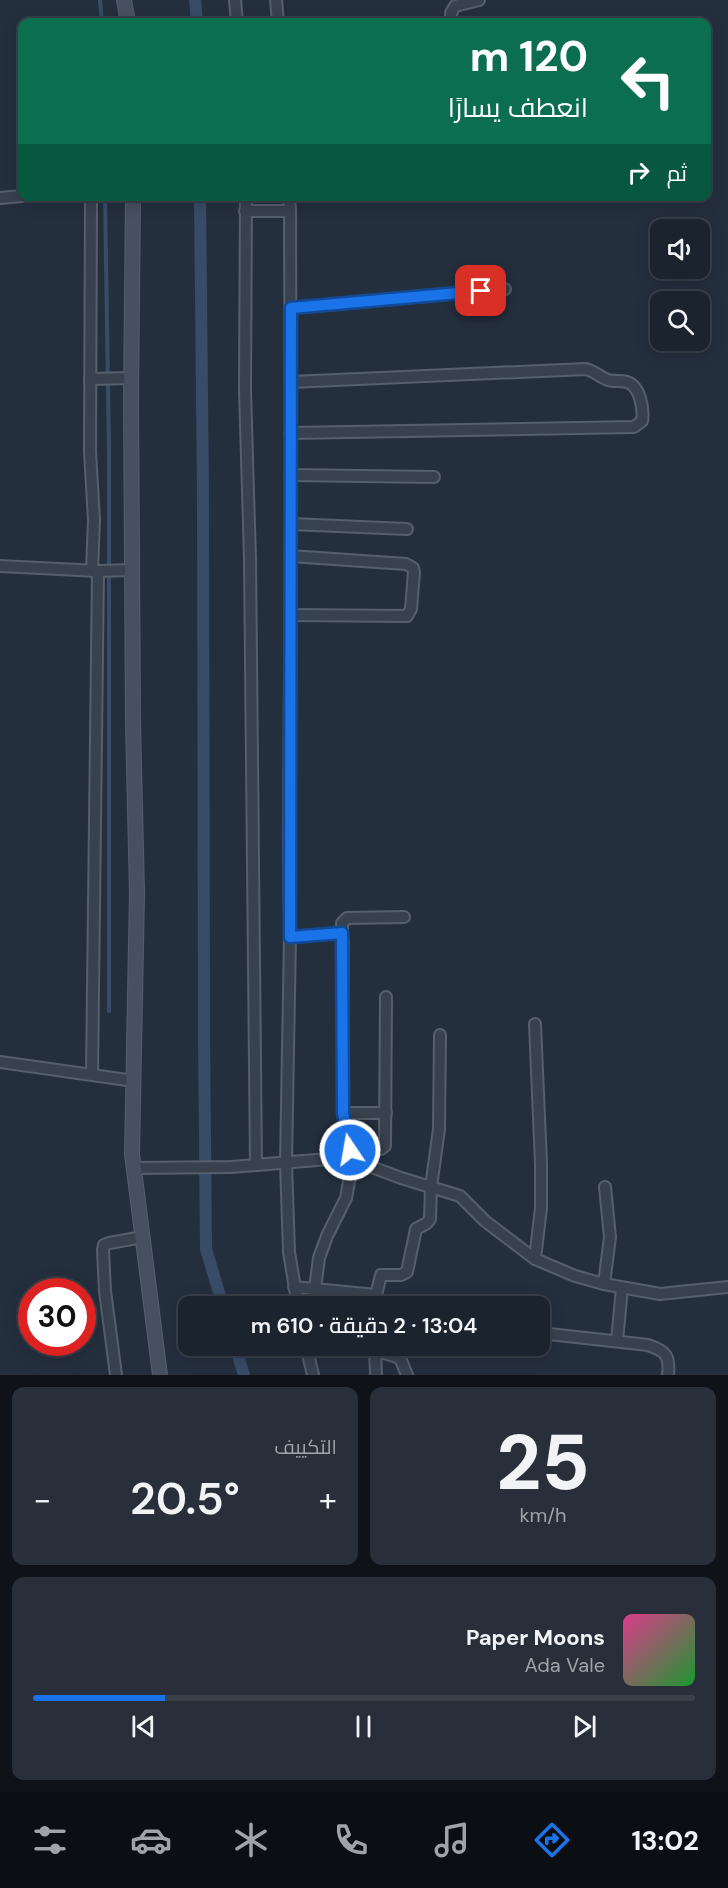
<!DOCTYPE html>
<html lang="ar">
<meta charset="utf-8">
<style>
body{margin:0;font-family:"DM Sans",Cairo,sans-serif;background:#282f3a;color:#f1f3f6;direction:rtl;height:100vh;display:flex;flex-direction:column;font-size:22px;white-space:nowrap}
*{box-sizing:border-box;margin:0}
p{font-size:20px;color:#a0a4aa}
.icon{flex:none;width:33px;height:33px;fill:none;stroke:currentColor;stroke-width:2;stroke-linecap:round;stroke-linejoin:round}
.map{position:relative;height:1375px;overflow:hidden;direction:ltr}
.panel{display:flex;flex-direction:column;gap:12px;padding:12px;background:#0f1319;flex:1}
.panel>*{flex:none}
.hud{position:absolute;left:18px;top:18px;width:693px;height:183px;border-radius:12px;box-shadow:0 3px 15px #0003,0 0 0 2px #39404a;direction:rtl;background:#0b6e4f;color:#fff;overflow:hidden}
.buttons{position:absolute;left:650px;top:219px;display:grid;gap:12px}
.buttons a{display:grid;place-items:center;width:60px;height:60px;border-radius:12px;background:#1b232e;box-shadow:0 3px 15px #0003,0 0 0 2px #39404a;font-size:30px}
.speed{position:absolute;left:18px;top:1278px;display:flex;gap:12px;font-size:30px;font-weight:700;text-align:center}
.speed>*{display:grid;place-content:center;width:78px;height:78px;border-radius:50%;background:#1b232e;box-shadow:0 3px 15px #0003,0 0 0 2px #39404a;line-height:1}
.speed .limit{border:9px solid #d22;background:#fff;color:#111}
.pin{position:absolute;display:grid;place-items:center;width:51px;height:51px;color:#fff;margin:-26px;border-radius:12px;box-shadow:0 3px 9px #0006}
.me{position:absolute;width:66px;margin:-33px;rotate:348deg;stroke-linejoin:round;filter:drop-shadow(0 0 4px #0008)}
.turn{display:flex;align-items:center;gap:21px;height:126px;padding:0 24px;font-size:27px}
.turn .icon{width:78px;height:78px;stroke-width:2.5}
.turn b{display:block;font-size:42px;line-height:51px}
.then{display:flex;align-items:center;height:57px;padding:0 24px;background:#0003;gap:12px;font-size:22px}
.big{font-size:45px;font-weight:600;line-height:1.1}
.panel .card{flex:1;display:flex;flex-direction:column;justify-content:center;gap:9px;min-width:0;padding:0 21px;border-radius:12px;background:#282f3a}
.panel .dial{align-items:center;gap:0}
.dial b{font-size:78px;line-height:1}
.song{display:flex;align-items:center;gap:18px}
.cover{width:72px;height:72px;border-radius:9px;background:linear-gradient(135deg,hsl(330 70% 55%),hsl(130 70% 35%))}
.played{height:6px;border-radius:3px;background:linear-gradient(90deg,#1a73e8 20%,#39404a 20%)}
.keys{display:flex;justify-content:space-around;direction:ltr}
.heat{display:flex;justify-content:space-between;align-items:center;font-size:33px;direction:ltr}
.panel .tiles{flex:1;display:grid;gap:12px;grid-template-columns:1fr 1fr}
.card:last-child{grid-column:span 2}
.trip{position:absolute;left:178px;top:1296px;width:372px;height:60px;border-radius:12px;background:#1b232e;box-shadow:0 3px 15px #0003,0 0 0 2px #39404a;font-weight:600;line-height:60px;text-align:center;direction:rtl}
.tab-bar{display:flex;height:96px;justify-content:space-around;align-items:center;background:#0b0e12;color:#a0a4aa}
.tab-bar .icon{width:42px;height:42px}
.tab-bar .selected{color:#1a73e8}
.tab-bar b{font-size:27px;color:#f1f3f6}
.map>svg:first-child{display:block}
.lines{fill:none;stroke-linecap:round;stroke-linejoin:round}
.stream{stroke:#394c67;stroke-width:4}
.canal{stroke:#394c67;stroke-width:12}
.street-casing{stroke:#565f6c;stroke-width:14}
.secondary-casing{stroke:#565f6c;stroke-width:16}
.street{stroke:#38414e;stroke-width:10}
.secondary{stroke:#465061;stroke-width:14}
.route-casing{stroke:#114b97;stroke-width:15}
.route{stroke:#1a73e8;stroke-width:10}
</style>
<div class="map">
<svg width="728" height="1375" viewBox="0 0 728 1375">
<rect width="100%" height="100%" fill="#242f3e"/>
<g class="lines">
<g class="stream">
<polyline points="100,0 102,22"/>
<polyline points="105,196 109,450 109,1011"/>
</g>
<g class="canal">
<polyline points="195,0 197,22"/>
<polyline points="200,196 203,495 204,1033 206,1249 223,1306"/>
<polyline points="235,1346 244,1375"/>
</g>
<defs>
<g id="street">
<polyline points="235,0 237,22"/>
<polyline points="276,0 278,22"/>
<polyline points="451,22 451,13 455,6 479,0"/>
<polyline points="91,196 90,452 94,520 92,571"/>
<polyline points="246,196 245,390 250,559 256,1165"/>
<polyline points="0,198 22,196"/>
<polyline points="245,211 290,211 289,196"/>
<polyline points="290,211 291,524 289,838 290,937 286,1163 289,1252 298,1306"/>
<polyline points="291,308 505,289"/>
<polyline points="90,379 131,378"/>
<path d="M290,433L634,427L642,421C644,409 640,386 627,382C621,380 614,382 608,380C600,377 594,371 586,369L291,382"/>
<polyline points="290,475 434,477"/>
<polyline points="291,524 407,529"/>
<polyline points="0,566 98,571 92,1074"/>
<polyline points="98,571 132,570"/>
<polyline points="290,615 407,616 411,609 414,572 413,568 406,564 290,556"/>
<polyline points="342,933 342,923 347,918 404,917"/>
<polyline points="290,937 342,933 343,943 343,1113 353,1160 346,1198 327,1236 319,1258 315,1289"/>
<polyline points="0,1062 134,1081"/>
<polyline points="343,1113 386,1113"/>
<polyline points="350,1150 381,1149 385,1146 386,997"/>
<polyline points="133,1168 231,1167 341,1158 353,1160 401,1178 460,1196 485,1221 535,1259 575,1276 604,1284 660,1294 728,1287"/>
<polyline points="535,1259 541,1208 541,1164 535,1024"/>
<polyline points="604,1284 610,1237 605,1187"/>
<polyline points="294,1287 376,1295"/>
<polyline points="375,1306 376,1295 381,1275 401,1275 407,1272 416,1229 427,1223 430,1219 431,1187 439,1129 440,1035"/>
<path d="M540,1333L648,1345C666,1351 670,1356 668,1375"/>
<polyline points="617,1341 622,1288"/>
<polyline points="306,1346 313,1375"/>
<polyline points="375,1346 376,1375"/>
<polyline points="307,1351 375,1350 400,1358 407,1375"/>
<polyline points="116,1375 105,1291 103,1250 104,1245 109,1243 143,1237"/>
</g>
<g id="secondary">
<polyline points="124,0 128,22"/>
<polyline points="133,196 131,398 133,723 137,893 132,1154 160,1375"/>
</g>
</defs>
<use href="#street" class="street-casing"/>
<use href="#secondary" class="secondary-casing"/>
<use href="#street" class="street"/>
<use href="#secondary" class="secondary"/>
</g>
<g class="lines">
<defs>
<polyline id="route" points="350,1150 343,1113 342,933 290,937 291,308 481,291"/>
</defs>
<use href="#route" class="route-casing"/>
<use href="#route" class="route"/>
</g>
</svg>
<div class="buttons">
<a><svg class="icon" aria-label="sound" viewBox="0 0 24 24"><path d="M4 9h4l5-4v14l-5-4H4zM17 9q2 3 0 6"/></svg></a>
<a><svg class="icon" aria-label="search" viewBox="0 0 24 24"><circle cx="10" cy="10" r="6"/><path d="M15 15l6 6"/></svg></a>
</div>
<div class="speed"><div class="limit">30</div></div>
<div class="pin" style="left:481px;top:291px;background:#d93025"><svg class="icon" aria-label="arrive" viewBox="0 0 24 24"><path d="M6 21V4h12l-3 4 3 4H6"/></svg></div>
<svg class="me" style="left:350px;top:1150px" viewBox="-20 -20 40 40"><circle r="17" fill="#1a73e8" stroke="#fff" stroke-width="3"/><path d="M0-11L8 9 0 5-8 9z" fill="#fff"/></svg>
<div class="trip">13:04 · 2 دقيقة · 610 m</div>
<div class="hud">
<div class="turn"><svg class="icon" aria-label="left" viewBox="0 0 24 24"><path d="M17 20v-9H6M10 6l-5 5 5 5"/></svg><div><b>120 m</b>انعطف يسارًا</div></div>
<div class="then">ثم<svg class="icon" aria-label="right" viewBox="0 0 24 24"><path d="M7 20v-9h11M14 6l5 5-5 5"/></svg></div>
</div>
</div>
<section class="panel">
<div class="tiles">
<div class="card dial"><b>25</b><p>km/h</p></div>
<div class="card"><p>التكييف</p>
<div class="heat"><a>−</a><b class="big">20.5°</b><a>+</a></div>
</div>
<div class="card">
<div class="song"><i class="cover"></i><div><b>Paper Moons</b><p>Ada Vale</p></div></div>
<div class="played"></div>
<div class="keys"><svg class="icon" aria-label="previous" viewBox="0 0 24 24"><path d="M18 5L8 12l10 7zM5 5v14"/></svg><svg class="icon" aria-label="pause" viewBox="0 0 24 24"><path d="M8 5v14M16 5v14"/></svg><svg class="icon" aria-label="next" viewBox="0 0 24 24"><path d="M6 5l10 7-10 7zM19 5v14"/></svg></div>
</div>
</div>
</section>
<nav class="tab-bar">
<b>13:02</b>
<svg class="icon selected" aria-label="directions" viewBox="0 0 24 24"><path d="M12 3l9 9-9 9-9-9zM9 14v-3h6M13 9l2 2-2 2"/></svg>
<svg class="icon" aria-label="music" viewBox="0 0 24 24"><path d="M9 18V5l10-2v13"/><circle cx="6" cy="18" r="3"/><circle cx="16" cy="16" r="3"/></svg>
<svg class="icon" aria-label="phone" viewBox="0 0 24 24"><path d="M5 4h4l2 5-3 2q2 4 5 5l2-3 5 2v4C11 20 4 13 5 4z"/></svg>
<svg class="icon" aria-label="climate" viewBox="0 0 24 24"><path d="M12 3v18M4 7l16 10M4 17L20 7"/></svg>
<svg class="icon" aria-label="car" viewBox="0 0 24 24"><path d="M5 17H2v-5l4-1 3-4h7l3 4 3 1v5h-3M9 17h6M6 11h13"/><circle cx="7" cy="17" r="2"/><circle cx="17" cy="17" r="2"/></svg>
<svg class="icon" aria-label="filters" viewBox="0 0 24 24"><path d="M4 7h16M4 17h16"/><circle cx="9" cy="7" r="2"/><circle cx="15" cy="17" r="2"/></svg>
</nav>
